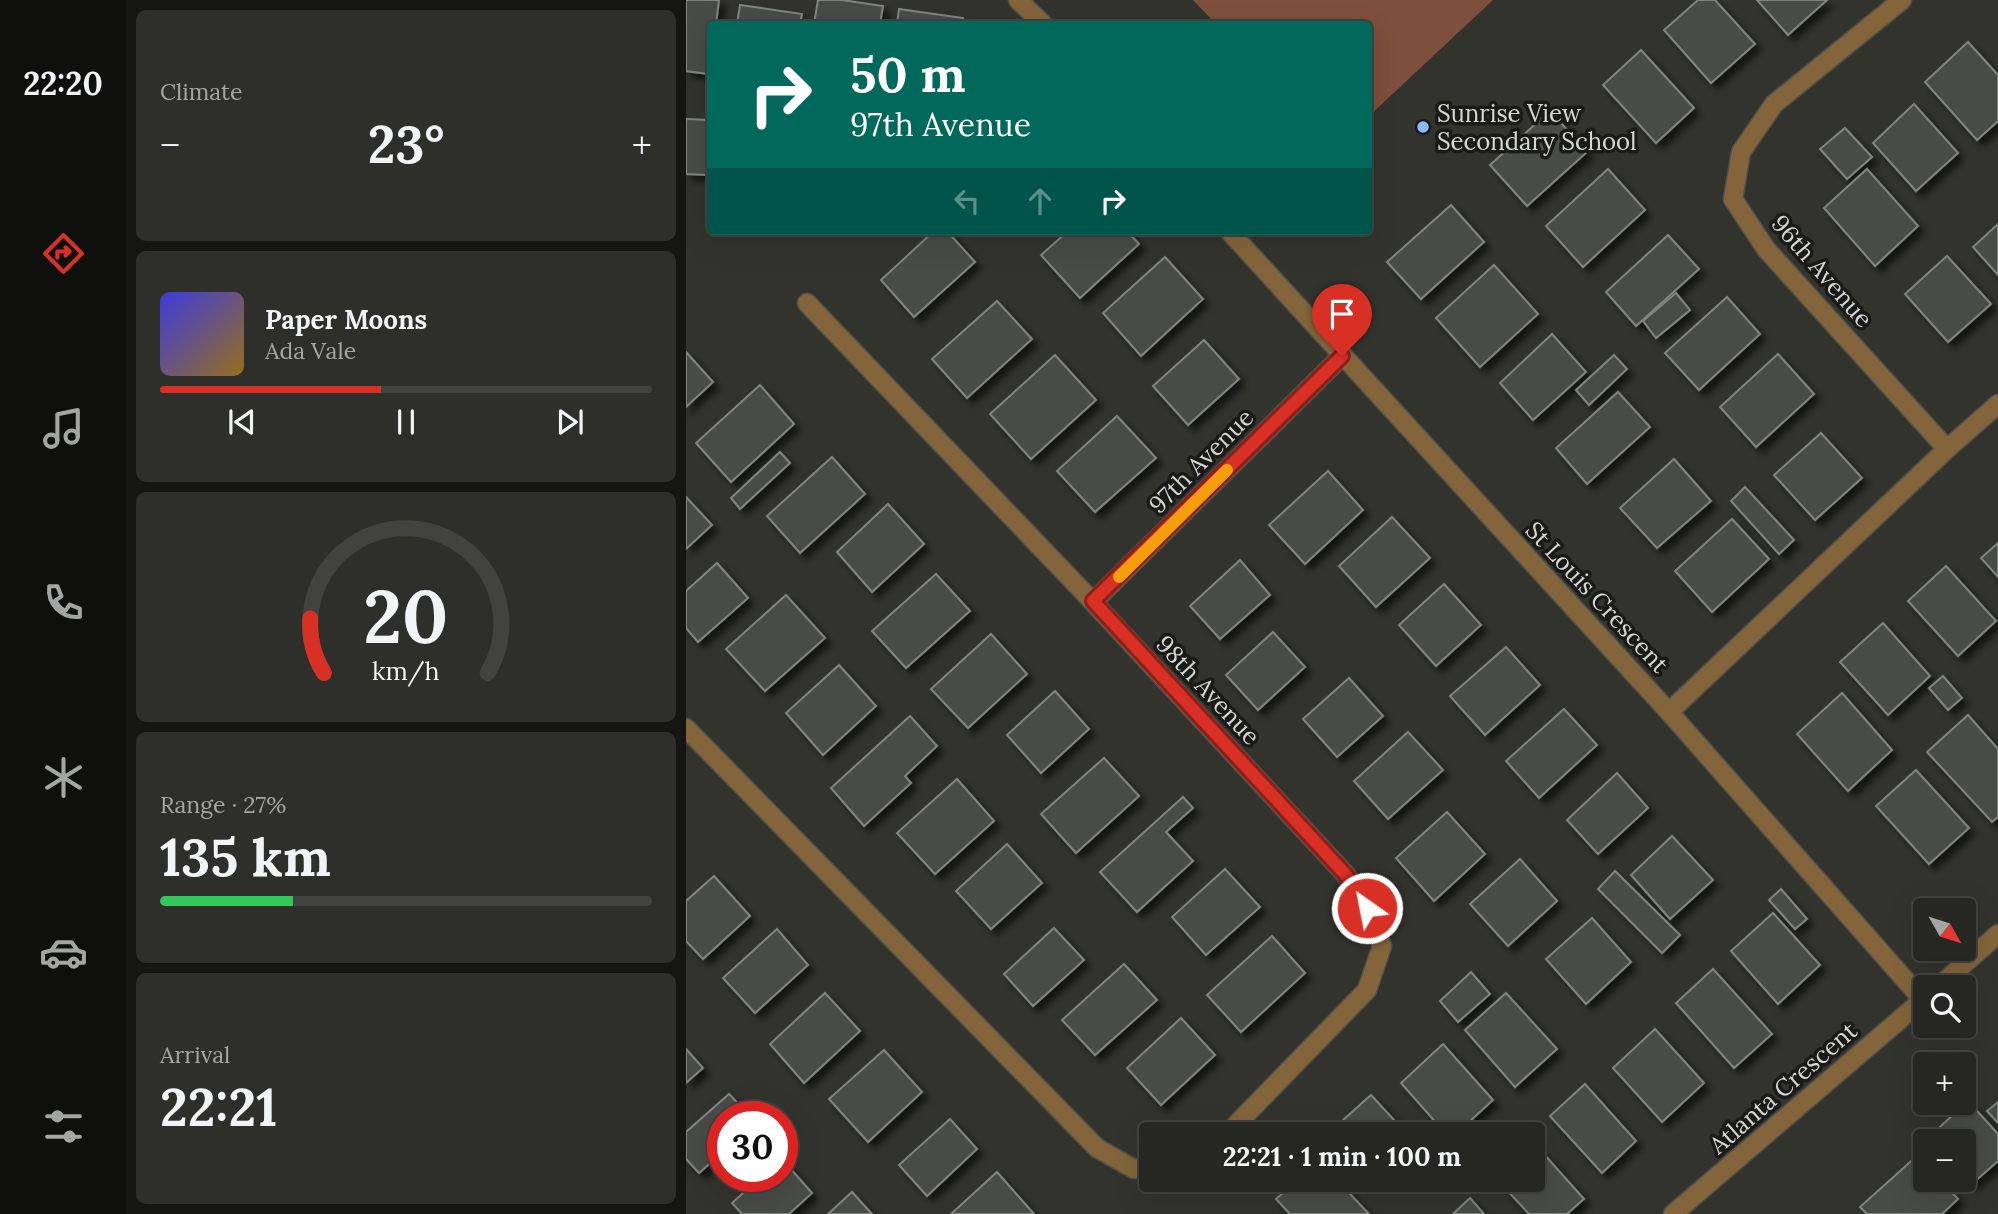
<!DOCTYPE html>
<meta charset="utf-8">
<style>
body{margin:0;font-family:Lora,serif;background:#2e2e2a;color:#f1f3f6;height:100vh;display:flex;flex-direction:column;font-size:26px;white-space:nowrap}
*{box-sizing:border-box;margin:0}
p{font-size:23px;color:#a4a5a5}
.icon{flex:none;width:38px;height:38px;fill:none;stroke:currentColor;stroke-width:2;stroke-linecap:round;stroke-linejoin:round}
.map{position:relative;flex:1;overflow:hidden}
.drawer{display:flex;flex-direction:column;gap:10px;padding:10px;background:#151513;width:560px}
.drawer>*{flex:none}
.top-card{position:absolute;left:21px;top:21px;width:665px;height:214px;border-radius:7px;box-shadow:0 7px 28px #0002,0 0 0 2px #424340;background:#00695c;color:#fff;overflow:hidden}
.needle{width:46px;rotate:129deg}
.controls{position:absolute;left:1227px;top:898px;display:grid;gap:14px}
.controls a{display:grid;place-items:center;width:63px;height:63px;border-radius:7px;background:#262622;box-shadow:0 7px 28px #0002,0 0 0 2px #424340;font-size:35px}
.speed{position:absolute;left:21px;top:1101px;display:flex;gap:14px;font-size:35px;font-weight:700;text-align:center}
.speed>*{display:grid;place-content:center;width:91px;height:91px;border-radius:50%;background:#262622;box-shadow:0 7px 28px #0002,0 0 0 2px #424340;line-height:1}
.speed .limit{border:10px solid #d22;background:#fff;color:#111}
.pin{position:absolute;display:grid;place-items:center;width:60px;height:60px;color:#fff;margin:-72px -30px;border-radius:50% 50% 50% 0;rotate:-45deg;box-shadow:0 0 7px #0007}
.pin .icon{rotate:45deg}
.me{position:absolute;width:77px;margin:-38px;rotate:327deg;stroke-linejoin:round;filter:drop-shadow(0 0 5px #0008)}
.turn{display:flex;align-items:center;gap:24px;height:147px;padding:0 28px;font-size:32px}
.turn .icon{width:91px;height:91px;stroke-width:2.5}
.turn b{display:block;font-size:49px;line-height:60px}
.lanes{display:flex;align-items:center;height:66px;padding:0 28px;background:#0003;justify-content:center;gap:35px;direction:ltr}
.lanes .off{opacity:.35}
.big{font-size:52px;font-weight:700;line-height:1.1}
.drawer .tile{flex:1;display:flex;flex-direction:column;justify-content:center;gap:10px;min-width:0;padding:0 24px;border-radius:10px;background:#2e2e2a}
.drawer .dial{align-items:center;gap:0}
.dial svg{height:182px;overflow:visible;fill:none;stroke:#424340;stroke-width:7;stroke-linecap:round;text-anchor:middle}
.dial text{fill:#f1f3f6;stroke:none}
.song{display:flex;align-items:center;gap:21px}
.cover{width:84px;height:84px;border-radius:10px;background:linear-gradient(135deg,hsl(240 70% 55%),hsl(40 70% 35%))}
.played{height:7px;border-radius:4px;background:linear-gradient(90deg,#d93025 45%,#424340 45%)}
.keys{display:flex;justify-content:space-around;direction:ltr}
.heat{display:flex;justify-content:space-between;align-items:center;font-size:38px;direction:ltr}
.charge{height:10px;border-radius:5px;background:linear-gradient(90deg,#34c759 27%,#424340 0)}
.trip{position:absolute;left:453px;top:1122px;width:406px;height:70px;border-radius:7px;background:#262622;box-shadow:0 7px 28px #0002,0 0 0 2px #424340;font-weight:700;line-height:70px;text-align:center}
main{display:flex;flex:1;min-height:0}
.tab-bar{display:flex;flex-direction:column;width:126px;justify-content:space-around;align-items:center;background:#0f0f0e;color:#a4a5a5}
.tab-bar .icon{width:49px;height:49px}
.tab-bar .selected{color:#d93025}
.tab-bar b{font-size:32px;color:#f1f3f6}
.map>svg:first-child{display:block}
.green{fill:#7d4f3c}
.building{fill:#484b47;stroke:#818480;stroke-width:2;filter:url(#shadow)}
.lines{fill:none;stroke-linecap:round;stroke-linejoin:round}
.minor-casing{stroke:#50504c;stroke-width:21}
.minor{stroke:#84653b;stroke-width:18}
.route-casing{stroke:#8d1f18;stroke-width:18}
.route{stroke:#d93025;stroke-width:12}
.slow{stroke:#f59e0b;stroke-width:12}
.poi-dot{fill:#8cb9fc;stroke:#1a1a18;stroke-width:2.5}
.labels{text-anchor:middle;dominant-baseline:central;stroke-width:7;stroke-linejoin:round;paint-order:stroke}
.poi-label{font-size:24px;fill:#d6d6d4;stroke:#1a1a18;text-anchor:start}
.street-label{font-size:24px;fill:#d6d6d4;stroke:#1a1a18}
</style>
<main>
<nav class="tab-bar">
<b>22:20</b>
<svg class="icon selected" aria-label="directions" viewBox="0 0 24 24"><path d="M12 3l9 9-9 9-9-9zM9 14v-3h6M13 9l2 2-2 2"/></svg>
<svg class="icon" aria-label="music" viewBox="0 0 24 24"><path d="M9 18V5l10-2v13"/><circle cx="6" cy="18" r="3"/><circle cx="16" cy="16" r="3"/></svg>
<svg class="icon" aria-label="phone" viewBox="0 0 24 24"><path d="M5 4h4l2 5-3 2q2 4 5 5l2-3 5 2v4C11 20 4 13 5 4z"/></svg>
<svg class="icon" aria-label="climate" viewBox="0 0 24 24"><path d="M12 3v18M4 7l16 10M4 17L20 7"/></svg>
<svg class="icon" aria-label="car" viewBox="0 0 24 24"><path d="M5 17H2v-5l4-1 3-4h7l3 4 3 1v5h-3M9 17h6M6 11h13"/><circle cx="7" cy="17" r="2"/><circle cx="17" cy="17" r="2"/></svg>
<svg class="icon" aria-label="filters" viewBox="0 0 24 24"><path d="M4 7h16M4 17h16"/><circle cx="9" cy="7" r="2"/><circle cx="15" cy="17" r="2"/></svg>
</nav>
<section class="drawer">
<div class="tile"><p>Climate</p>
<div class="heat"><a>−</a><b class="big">23°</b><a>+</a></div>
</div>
<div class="tile">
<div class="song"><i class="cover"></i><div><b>Paper Moons</b><p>Ada Vale</p></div></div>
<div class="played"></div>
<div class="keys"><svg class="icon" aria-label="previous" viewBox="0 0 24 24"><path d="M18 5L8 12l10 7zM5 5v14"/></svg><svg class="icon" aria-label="pause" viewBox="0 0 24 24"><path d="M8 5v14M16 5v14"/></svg><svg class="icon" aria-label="next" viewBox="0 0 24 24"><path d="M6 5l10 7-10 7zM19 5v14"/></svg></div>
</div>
<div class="tile dial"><svg viewBox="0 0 100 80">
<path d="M14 69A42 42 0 1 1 86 69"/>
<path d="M14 69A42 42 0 0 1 8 45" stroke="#d93025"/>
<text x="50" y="56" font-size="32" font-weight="700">20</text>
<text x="50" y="72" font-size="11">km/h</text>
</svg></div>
<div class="tile"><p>Range · 27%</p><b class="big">135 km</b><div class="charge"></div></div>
<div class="tile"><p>Arrival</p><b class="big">22:21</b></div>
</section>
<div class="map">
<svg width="1312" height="1214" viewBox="0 0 1312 1214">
<defs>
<filter id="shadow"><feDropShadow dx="6" dy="6" stdDeviation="3.5" flood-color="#0009"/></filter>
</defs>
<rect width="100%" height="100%" fill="#33332e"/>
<polygon class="green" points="507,0 807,0 683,116 682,24 530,24"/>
<g class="building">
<polygon points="0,0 33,0 30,24 24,24 23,74 0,71"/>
<polygon points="132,0 156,0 197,6 194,24 128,24"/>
<polygon points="1012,0 1029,0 1069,44 1025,83 978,30"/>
<polygon points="1071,0 1141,0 1102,35"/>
<polygon points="54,5 116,14 114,24 51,24"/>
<polygon points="213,9 277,18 276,24 211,24"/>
<polygon points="1282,42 1312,75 1312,121 1291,140 1239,82"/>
<polygon points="955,50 1008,108 970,143 917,85"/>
<polygon points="1228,104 1272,153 1230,191 1187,143"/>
<polygon points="864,111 901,152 841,206 804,165"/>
<polygon points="0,119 23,120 21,175 0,174"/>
<polygon points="1159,128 1186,157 1161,179 1134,149"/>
<polygon points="922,169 959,210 897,267 860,226"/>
<polygon points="1181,169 1232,226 1189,266 1138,208"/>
<polygon points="765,205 798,242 735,299 701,262"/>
<polygon points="1312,224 1312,275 1287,247"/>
<polygon points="248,231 261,231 289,262 228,317 195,280"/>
<polygon points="382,231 441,231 453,244 394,298 355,255"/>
<polygon points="982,235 1013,269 950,326 920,292"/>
<polygon points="1261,256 1305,304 1262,342 1219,294"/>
<polygon points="479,257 517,299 455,356 417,313"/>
<polygon points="808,265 852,314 794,367 750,318"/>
<polygon points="990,293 1004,310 970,338 957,321"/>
<polygon points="1041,297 1074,334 1013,390 979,353"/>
<polygon points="311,301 346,339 281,398 246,359"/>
<polygon points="866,334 900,372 847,420 814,383"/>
<polygon points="518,340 553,379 502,425 467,386"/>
<polygon points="0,352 27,382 0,407"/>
<polygon points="1092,354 1128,394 1070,447 1034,407"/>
<polygon points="369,355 410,400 345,459 304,414"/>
<polygon points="928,355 941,369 903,405 890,390"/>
<polygon points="74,385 108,424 45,482 10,443"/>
<polygon points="932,392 964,427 901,484 870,448"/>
<polygon points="431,416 470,458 409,512 371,471"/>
<polygon points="1135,433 1176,478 1129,520 1088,475"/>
<polygon points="94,452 104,463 54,509 45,498"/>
<polygon points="146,457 179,494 114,553 81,516"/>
<polygon points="988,459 1025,501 971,548 934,508"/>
<polygon points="642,471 677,510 619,564 583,525"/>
<polygon points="1059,487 1108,540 1093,554 1045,501"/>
<polygon points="0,497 26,525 0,549"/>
<polygon points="202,504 238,544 186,592 151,552"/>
<polygon points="706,517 744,558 690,607 653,566"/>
<polygon points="1046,519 1083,559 1026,612 989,571"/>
<polygon points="1312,543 1312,577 1295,558"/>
<polygon points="554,560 584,595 534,639 504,606"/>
<polygon points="31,563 62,598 12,642 0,628 0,591"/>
<polygon points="1260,566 1310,621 1272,656 1222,601"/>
<polygon points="250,574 284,611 220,668 186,631"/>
<polygon points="758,584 795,625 750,666 713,625"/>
<polygon points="100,595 139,638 79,691 40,649"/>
<polygon points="1197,623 1244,676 1202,715 1154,662"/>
<polygon points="587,632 619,667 572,710 540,675"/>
<polygon points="305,634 341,674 282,728 245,689"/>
<polygon points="820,647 854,685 799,735 764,696"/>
<polygon points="153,665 190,706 137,755 100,713"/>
<polygon points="1257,676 1276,698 1262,710 1243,688"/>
<polygon points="663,678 697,716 651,757 617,719"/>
<polygon points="369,691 403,729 355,773 321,735"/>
<polygon points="1156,693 1206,750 1162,791 1111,734"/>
<polygon points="878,709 911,745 853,798 820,761"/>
<polygon points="1282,715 1312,749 1312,817 1306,822 1241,752"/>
<polygon points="224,716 251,746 219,776 225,783 178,826 145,788"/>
<polygon points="722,732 757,770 702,819 668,781"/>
<polygon points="418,758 453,796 390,853 355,814"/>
<polygon points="1230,770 1283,828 1243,864 1190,806"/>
<polygon points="931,773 962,808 912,854 881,820"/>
<polygon points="271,779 308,821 249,874 211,833"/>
<polygon points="497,797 507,808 480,832 507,861 451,912 414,872"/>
<polygon points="761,812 799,854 748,901 710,858"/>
<polygon points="986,836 1027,880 984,919 945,875"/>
<polygon points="321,844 356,883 305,929 270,891"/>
<polygon points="834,859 871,901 822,946 784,904"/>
<polygon points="539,869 574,907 520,955 486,917"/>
<polygon points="929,871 994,935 976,953 912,889"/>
<polygon points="28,876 64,916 17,959 0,941 0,901"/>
<polygon points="1095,889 1121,919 1109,929 1083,900"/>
<polygon points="1087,913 1134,965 1092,1004 1045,951"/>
<polygon points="906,918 945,962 900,1004 860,959"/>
<polygon points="368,928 398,960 347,1006 318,974"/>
<polygon points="91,929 122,965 69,1013 37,978"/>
<polygon points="586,936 619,973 555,1032 521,995"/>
<polygon points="438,964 471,1000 409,1055 376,1020"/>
<polygon points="1027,969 1086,1034 1048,1068 990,1003"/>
<polygon points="785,972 804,994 772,1022 754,1001"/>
<polygon points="139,993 174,1031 118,1083 84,1044"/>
<polygon points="820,993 871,1049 829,1087 779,1030"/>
<polygon points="495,1018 529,1055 475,1105 441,1068"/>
<polygon points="969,1029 1018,1083 976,1122 927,1068"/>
<polygon points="757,1044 807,1100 770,1134 760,1134 715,1083"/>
<polygon points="0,1049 17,1068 0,1083"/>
<polygon points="198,1050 236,1092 182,1142 143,1099"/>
<polygon points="899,1084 950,1141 916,1173 864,1116"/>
<polygon points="43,1094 64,1116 37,1116 37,1152 13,1173 0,1159 0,1132"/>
<polygon points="685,1095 721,1134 649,1134 646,1130"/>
<polygon points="1282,1101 1312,1134 1312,1161 1286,1184 1278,1176 1278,1141 1246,1141 1243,1137"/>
<polygon points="1312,1102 1312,1123 1301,1111"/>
<polygon points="264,1119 291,1149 241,1196 213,1165"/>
<polygon points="856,1152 898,1199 881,1214 843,1214 818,1187 826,1180 847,1180 847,1161"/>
<polygon points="1232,1155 1239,1163 1239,1180 1254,1180 1272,1199 1256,1214 1181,1214 1174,1207"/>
<polygon points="96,1159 126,1193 103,1214 56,1214 46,1203 76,1176 96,1176"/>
<polygon points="311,1172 348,1214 265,1214"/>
<polygon points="612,1180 651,1180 683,1214 604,1214 590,1199"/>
<polygon points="166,1192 186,1214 142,1214"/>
<polygon points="784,1198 798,1214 767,1214"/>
</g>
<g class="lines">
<defs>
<g id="minor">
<polyline points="332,0 357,24"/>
<polyline points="1216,0 1088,104 1055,152 1047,199 1080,249 1261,449"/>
<polyline points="543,231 983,712 1237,1000"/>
<polyline points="121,303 407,602 660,875 681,908 696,946 681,990 541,1134"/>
<polyline points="407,602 656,356"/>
<polyline points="983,712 1261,449 1312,404"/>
<polyline points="0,728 411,1148 448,1169 466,1168"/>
<polyline points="1252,987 1312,934"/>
<polyline points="987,1214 1239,998"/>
</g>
</defs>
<use href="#minor" class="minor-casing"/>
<use href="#minor" class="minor"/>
</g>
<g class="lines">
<defs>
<polyline id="route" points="656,356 407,601 660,875 681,908"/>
</defs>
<use href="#route" class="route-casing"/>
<use href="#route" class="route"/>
<polyline class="slow" points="433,577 541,470"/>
</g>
<circle class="poi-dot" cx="737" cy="127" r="7"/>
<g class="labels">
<g class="poi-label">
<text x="751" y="113">Sunrise View<tspan x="751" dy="28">Secondary School</tspan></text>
</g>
<g class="street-label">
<text transform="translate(1136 271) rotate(49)">96th Avenue</text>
<text transform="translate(515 461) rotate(-45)">97th Avenue</text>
<text transform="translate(911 597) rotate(47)">St Louis Crescent</text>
<text transform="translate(522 690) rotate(47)">98th Avenue</text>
<text transform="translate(1097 1088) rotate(-41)">Atlanta Crescent</text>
</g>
</g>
</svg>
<div class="controls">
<a><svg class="needle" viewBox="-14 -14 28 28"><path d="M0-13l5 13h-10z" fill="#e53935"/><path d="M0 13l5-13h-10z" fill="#a4a5a5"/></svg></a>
<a><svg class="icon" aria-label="search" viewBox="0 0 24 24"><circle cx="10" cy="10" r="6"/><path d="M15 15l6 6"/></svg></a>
<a>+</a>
<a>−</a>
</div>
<div class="speed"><div class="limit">30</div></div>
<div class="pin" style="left:656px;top:356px;background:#d93025"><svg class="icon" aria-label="arrive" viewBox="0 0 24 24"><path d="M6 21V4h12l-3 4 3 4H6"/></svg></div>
<svg class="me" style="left:681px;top:908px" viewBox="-20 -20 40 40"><circle r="17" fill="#d93025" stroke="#fff" stroke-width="3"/><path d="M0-11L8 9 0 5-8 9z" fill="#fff"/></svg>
<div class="trip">22:21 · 1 min · 100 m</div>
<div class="top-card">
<div class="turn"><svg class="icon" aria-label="right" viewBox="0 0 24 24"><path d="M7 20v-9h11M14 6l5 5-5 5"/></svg><div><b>50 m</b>97th Avenue</div></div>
<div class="lanes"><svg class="icon off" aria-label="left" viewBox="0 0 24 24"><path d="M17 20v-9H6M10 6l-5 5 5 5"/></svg><svg class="icon off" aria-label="ahead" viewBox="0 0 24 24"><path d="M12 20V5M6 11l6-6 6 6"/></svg><svg class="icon" aria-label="right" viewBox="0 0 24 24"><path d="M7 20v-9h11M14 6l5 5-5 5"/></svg></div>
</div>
</div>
</main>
